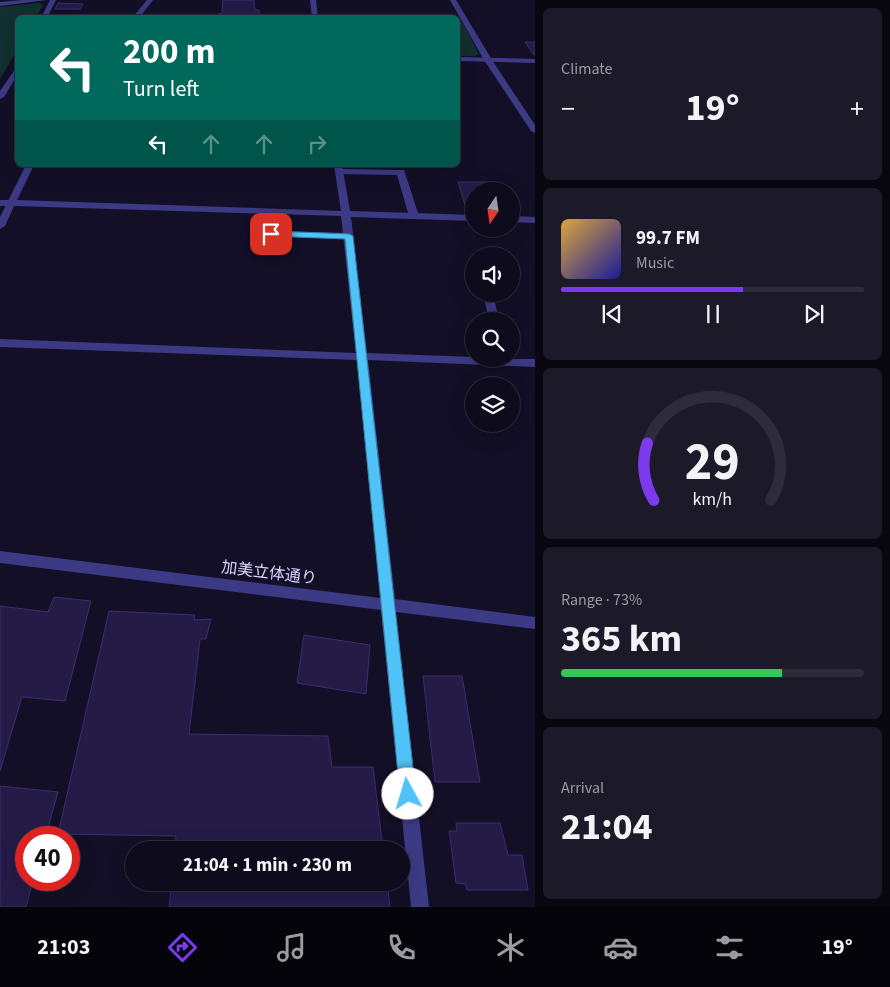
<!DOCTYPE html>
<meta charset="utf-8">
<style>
body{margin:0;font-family:"Source Sans 3","Noto Sans JP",sans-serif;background:#1c1929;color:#f1f3f6;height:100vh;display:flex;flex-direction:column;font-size:19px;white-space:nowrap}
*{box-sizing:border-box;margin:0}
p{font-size:16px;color:#9b9ba3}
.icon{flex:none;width:28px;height:28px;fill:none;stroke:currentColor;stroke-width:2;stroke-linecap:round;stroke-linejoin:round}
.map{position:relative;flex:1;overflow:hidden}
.panel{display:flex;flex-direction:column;gap:8px;padding:8px;background:#08060f;width:355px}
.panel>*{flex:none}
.hud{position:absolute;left:15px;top:15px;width:445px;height:152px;border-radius:8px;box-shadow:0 5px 20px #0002,0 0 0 1px #2e2b3b;background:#00695c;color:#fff;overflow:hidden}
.needle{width:32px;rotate:193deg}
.fabs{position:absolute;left:465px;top:182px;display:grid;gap:10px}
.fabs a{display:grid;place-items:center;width:55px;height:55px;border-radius:50%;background:#0e0b1c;box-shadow:0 5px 20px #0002,0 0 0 1px #2e2b3b;font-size:25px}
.speed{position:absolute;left:15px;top:826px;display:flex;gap:10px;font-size:25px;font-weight:700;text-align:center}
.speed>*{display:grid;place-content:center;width:65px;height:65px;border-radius:50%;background:#0e0b1c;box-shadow:0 5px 20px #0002,0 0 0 1px #2e2b3b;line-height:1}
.speed .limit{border:8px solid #d22;background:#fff;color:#111}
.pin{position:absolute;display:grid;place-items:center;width:42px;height:42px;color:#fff;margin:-21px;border-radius:10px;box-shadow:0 2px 8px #0006}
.me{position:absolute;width:55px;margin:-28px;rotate:354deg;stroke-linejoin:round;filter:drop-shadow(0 0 4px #0008)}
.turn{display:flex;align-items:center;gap:18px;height:105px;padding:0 25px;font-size:22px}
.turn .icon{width:65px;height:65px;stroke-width:2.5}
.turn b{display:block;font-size:35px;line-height:42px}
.lanes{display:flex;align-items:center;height:48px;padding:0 25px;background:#0003;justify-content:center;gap:25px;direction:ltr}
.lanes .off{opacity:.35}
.big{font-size:38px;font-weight:700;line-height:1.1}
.panel .card{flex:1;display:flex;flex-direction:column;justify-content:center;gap:8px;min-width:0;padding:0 18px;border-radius:8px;background:#1c1929}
.panel .dial{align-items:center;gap:0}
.dial svg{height:130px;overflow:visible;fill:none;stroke:#2e2b3b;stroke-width:7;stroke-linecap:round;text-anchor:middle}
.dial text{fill:#f1f3f6;stroke:none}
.song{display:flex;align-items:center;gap:15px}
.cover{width:60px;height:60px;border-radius:8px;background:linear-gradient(135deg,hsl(40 70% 55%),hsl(240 70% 35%))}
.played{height:5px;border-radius:2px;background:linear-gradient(90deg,#7c3aed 60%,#2e2b3b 60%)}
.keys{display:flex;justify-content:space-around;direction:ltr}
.heat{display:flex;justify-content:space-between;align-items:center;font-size:28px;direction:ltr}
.charge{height:8px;border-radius:4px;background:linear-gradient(90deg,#34c759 73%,#2e2b3b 0)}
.trip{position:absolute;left:125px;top:841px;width:285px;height:50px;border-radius:25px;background:#0e0b1c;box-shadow:0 5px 20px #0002,0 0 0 1px #2e2b3b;font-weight:700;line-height:50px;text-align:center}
.tabs{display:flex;height:80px;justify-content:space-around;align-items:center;background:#06040b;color:#9b9ba3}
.tabs .icon{width:35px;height:35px}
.tabs .current{color:#7c3aed}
.tabs b{font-size:22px;color:#f1f3f6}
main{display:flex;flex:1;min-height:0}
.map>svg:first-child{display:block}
.green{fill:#12302f}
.building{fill:#241b47;stroke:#3b2d73}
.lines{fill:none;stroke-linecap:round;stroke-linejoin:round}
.service{fill:#3d3a85;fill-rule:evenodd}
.minor{fill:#3d3a85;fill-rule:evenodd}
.tertiary{fill:#3d3a85;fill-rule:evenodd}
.route{fill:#4fc3f7;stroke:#337fa1}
.labels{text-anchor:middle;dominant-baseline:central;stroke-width:5;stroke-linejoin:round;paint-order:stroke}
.street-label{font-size:16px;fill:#d9d4ff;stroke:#130f26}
</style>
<main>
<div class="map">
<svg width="535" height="907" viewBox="0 0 535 907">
<rect width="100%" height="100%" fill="#130f26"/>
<g class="green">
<polygon points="39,3 43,5 36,17 18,18 17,50 0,79 0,7"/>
<polygon points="458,21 462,22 479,54 475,56 458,56"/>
</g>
<g class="building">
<polygon points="223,0 254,0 255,10 259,10 259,18 218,18 218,14 222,13"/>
<polygon points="58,3 83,4 80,9 55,9"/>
<polygon points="525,42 535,42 535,55 534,55"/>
<polygon points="458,182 489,182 493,191 474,191 474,205 465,205"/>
<polygon points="54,597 91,601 65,701 22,697 0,771 0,606 48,612"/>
<polygon points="109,611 195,615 194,620 211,619 206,639 200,639 189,734 328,736 332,767 373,767 383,850 175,850 176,836 58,834"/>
<polygon points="304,635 370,645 366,694 297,683"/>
<polygon points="423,676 462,676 480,782 435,782"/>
<polygon points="0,786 58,792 45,838 26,838 26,880 33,880 26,907 0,907"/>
<polygon points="456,823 500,823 508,855 522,855 528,890 467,890 465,884 456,883 449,831 457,831"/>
<polygon points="172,882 387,882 390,907 169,907"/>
</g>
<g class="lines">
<g class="service">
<polygon points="340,169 404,170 419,216 414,219 409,216 397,175 337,174 336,172"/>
<polygon points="271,209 276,212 276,231 349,233 354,236 349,239 268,236 266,212"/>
<polygon points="490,299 495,302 499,321 489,321 485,302"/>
</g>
<g class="minor">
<polygon points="50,0 56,0 47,18 41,18"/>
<polygon points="450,0 456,0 492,60 535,125 535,133 531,131 484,60"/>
<polygon points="18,65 18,74 4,97 0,99 0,91"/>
<polygon points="0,200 11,200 16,203 11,206 0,206"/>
</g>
<g class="tertiary">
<polygon points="23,0 47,0 0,6 0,2"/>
<polygon points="147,0 153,0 139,18 132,18"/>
<polygon points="310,0 316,0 318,18 312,18"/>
<polygon points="458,57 535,59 535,63 458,61"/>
<polygon points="26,165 34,165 17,200 341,211 334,165 342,165 350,211 474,215 474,221 351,217 367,353 474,357 474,359 535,359 535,367 368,360 395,599 535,617 535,629 396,612 429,907 411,907 381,610 0,563 0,551 380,598 357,360 0,347 0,339 356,353 341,216 14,206 5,226 0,229 0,217"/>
<polygon points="511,216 535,217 535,223 511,222"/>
</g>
</g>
<polygon class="route" points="271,231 349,234 353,236 416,794 414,799 408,802 403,799 400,794 345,239 268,236 267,234"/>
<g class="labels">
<g class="street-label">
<text transform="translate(269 573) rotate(7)">加美立体通り</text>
</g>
</g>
</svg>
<div class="fabs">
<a><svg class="needle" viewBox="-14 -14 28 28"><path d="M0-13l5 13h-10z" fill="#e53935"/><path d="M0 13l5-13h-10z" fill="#9b9ba3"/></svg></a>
<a><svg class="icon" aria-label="sound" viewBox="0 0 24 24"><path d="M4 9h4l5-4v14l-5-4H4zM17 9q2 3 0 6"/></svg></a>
<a><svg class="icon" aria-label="search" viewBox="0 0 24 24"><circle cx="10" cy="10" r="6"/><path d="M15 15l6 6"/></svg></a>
<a><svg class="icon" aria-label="layers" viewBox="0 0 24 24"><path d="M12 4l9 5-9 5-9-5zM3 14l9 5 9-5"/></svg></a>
</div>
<div class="speed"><div class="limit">40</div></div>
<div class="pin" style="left:271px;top:234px;background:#d93025"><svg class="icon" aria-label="arrive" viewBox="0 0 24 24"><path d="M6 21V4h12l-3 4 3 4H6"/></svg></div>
<svg class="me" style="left:408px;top:794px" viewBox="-20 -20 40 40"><circle r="19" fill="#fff"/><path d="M0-13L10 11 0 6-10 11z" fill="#4fc3f7"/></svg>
<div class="trip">21:04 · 1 min · 230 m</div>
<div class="hud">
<div class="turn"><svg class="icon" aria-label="left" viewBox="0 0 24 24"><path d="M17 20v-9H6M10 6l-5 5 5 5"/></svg><div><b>200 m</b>Turn left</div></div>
<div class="lanes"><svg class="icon" aria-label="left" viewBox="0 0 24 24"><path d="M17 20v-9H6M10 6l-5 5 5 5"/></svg><svg class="icon off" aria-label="ahead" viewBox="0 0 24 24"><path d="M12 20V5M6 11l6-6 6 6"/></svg><svg class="icon off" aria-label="ahead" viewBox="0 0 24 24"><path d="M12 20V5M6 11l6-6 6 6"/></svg><svg class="icon off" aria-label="right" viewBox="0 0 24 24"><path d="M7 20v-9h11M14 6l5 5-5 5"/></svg></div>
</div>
</div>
<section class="panel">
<div class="card"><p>Climate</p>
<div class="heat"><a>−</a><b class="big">19°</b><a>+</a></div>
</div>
<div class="card">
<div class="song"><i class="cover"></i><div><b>99.7 FM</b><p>Music</p></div></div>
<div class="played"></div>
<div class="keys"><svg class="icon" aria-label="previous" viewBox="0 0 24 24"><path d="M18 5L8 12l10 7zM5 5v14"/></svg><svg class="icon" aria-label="pause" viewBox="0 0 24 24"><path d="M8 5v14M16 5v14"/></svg><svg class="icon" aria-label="next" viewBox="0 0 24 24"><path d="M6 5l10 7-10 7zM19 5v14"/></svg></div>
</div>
<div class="card dial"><svg viewBox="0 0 100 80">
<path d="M14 69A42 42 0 1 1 86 69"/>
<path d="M14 69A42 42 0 0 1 10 34" stroke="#7c3aed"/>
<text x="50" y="56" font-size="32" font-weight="700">29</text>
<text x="50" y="72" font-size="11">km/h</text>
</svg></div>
<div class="card"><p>Range · 73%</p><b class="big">365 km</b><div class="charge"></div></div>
<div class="card"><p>Arrival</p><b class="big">21:04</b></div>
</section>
</main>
<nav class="tabs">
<b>21:03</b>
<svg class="icon current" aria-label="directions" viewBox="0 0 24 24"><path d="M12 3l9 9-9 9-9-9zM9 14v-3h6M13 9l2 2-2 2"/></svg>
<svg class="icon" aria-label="music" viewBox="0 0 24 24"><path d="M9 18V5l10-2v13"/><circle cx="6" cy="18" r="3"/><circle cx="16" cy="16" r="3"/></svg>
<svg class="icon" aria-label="phone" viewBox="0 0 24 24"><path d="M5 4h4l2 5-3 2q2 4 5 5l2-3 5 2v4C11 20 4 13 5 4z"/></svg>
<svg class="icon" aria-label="climate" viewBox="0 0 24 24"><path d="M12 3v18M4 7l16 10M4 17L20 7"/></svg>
<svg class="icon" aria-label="car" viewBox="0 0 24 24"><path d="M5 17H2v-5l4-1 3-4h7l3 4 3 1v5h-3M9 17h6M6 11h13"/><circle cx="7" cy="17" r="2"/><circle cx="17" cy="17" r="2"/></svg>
<svg class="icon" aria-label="filters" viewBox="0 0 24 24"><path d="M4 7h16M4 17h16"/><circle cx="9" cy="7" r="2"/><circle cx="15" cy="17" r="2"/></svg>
<b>19°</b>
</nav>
